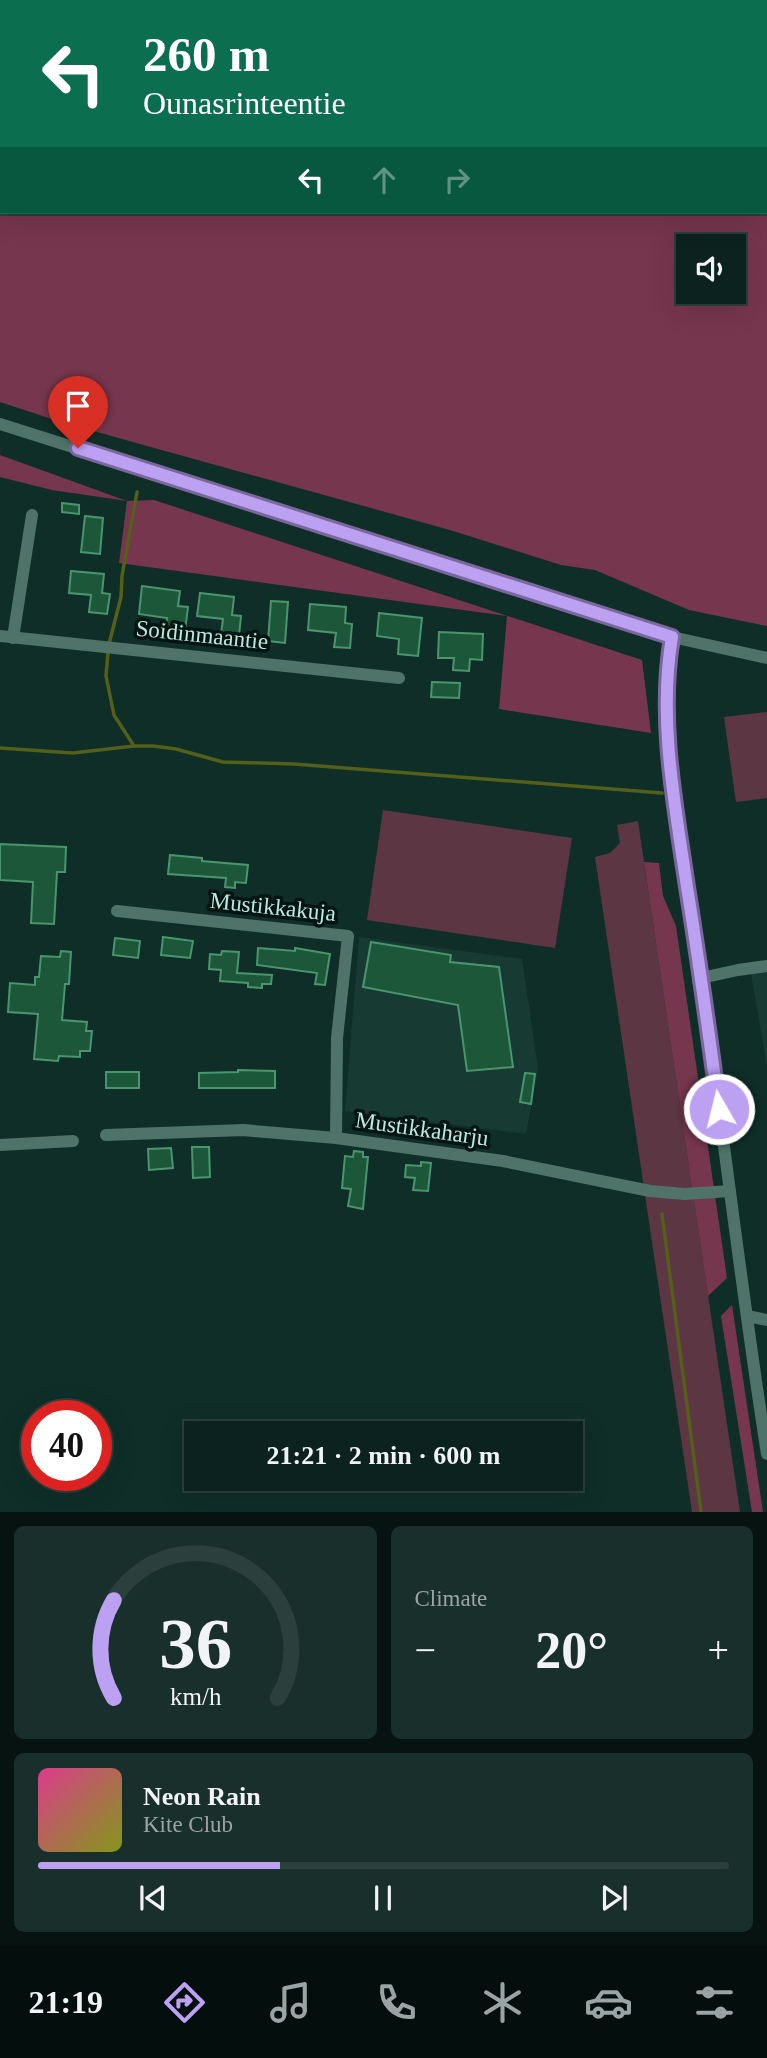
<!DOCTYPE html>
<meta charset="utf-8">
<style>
body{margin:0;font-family:"Times New Roman",serif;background:#192f2b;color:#f1f3f6;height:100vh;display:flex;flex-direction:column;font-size:26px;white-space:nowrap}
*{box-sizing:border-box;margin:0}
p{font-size:23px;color:#9aa4a4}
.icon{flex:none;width:38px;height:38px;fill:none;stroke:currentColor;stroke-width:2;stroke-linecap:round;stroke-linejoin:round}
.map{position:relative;height:1512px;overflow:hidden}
.sheet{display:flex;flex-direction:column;gap:14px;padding:14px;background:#061310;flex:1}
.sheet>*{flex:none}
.guide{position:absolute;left:0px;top:0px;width:768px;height:214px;box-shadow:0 7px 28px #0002,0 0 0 2px #2b3f3c;background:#0b6e4f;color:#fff;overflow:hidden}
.tools{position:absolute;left:676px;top:234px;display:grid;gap:14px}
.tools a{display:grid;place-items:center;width:70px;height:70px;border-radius:0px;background:#0b221e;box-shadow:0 7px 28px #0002,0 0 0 2px #2b3f3c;font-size:35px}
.speed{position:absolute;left:21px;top:1400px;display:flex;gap:14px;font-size:35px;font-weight:700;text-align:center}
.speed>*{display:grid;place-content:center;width:91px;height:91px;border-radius:50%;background:#0b221e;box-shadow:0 7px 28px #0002,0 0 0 2px #2b3f3c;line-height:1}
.speed .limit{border:10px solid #d22;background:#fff;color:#111}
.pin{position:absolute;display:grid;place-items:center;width:60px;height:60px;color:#fff;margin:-72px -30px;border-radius:50% 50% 50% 0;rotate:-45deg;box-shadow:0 0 7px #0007}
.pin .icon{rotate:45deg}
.me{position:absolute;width:77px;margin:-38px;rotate:352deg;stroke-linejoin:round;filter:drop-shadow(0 0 5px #0008)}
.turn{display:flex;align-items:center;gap:24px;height:147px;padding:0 28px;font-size:32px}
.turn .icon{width:91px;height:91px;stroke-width:2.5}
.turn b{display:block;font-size:49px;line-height:60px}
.lanes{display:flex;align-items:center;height:66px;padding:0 28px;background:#0003;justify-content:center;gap:35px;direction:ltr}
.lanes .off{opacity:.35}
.big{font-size:52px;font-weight:700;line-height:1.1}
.sheet .tile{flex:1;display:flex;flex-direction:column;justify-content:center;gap:10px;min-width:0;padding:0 24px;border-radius:10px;background:#192f2b}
.sheet .dial{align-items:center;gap:0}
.dial svg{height:182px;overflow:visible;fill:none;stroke:#2b3f3c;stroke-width:7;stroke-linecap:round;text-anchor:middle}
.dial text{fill:#f1f3f6;stroke:none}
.song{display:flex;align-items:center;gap:21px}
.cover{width:84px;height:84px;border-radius:10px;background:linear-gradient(135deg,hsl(330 70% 55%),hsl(70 70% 35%))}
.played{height:7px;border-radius:4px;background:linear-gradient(90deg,#bca0f2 35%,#2b3f3c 35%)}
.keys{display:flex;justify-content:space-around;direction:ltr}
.heat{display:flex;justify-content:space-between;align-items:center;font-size:38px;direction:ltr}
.sheet .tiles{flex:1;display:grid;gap:14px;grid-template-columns:1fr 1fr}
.tile:last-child{grid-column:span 2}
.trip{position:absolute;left:184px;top:1421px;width:399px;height:70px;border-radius:0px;background:#0b221e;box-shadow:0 7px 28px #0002,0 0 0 2px #2b3f3c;font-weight:700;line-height:70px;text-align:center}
.tab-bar{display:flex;height:112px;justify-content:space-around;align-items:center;background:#040e0c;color:#9aa4a4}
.tab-bar .icon{width:49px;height:49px}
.tab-bar .active{color:#bca0f2}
.tab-bar b{font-size:32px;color:#f1f3f6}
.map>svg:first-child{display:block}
.built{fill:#173b33}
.green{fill:#5d3643}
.forest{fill:#76364d;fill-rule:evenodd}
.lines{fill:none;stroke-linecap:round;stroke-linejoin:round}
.stream{stroke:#545f19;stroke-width:3.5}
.building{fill:#1c573a;stroke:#4a956e;stroke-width:2}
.minor{stroke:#4f7269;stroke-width:12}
.route-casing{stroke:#7a689d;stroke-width:18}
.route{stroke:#bca0f2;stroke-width:12}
.labels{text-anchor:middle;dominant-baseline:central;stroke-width:7;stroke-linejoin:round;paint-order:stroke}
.street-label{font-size:23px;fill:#bce9de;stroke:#021511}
</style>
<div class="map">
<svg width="767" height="1512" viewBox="0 0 767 1512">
<rect width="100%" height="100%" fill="#0f2e28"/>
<g class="built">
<polygon points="359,937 522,959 538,1068 526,1134 345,1111"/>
<polygon points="767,960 767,1066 749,962"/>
</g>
<g class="green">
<polygon points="767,712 767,798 736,802 724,717"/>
<polygon points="383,810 572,838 555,948 367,920"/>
<polygon points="638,821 740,1512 692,1512 595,857 610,853 620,843 617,825"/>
</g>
<g class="forest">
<path d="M0,0H767V626L689,610L595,570L561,565L450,530L61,422L0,402ZM2,2H766V212H2ZM688,247H733V292H688Z"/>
<polygon points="0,455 127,501 154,500 642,660 651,733 499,709 507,616 119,563 127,501 52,490 0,477"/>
<polygon points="644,862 659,863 663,896 676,926 727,1278 708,1296"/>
<polygon points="732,1305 763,1512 752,1512 721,1316"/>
</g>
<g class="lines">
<g class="stream">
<polyline points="109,644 121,597 122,576 137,492"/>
<polyline points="108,652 106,676 114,715 134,746"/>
<polyline points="0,748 73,753 134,746 153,746 176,749 223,762 294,764 662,793"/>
<polyline points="662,1214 701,1512"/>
</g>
</g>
<g class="building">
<polygon points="62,503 79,505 79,514 62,512"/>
<polygon points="85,516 103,518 100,554 81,552"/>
<polygon points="71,571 104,574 102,593 110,594 107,614 89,612 91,595 69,593"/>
<polygon points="142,586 180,591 178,606 188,607 185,631 166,629 167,618 139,614"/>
<polygon points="200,593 234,597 232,615 241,616 239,636 221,634 223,619 197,616"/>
<polygon points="271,601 288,602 285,643 268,641"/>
<polygon points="310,604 346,607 345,623 352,624 350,648 334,647 336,633 308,630"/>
<polygon points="379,613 422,618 418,656 398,654 399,639 377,636"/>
<polygon points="439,632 483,634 482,660 470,659 469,671 453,670 454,658 438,658"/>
<polygon points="432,682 460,683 459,698 431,697"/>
<polygon points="0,844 66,847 65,872 57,872 54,924 31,923 33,882 0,880"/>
<polygon points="170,855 202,858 202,861 248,865 246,883 235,882 235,888 225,887 226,878 168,874"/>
<polygon points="163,937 193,941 190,958 161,955"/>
<polygon points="115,938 140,941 138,958 113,955"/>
<polygon points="371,942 451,955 450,962 499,967 513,1067 467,1071 458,1005 363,987"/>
<polygon points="258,948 295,951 295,948 330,954 325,985 315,984 317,973 257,965"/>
<polygon points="61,951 71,952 69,984 65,984 62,1020 87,1022 86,1031 92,1031 90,1051 80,1051 80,1057 59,1056 58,1061 34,1059 38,1014 8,1012 10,983 35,985 35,977 39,977 41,956 60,957"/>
<polygon points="222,951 239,952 237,973 272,975 271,984 262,984 262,988 248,987 248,983 220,981 221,970 209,969 210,954 221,955"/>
<polygon points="238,1070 275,1071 275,1088 199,1088 199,1073 238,1072"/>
<rect x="106" y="1072" width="33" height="16"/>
<polygon points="525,1073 535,1074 531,1104 520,1102"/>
<polygon points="192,1147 209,1147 210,1177 193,1178"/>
<polygon points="171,1148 173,1168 149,1170 148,1149"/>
<polygon points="354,1151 363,1152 363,1157 368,1157 363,1209 348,1206 351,1189 342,1188 345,1156 353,1157"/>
<polygon points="421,1162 431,1163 428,1191 413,1190 415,1178 405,1177 406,1165 421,1166"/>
</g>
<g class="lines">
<g class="minor">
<polyline points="0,424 672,637 767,658"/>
<polyline points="0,636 399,678"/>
<path d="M672,637C664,683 667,727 672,774C679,842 692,910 701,978C724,1137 742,1296 767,1454"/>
<polyline points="13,638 32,515"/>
<polyline points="117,911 348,936 337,1038 336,1138"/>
<polyline points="701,978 738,970 767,966"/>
<polyline points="106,1135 243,1130 336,1138 503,1161 650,1191 685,1194 730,1191"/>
<polyline points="0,1145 73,1141"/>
<polyline points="747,1316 767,1320"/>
</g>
</g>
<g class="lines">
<defs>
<path id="route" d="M78,448L672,637C658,720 675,805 687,887C699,961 709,1035 719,1109"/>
</defs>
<use href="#route" class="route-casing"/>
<use href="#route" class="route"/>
</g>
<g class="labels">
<g class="street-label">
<text transform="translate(202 635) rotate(6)">Soidinmaantie</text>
<text transform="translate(273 907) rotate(6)">Mustikkakuja</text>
<text transform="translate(422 1129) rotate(8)">Mustikkaharju</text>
</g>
</g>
</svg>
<div class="tools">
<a><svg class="icon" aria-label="sound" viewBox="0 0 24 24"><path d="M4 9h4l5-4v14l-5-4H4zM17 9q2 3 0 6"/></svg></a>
</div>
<div class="speed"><div class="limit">40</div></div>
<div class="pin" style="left:78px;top:448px;background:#d93025"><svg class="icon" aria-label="arrive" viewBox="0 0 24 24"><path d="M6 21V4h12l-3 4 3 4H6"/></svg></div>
<svg class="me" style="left:719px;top:1109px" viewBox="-20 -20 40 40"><circle r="17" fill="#bca0f2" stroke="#fff" stroke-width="3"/><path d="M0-11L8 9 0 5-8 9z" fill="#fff"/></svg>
<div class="trip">21:21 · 2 min · 600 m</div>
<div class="guide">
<div class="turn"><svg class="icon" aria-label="left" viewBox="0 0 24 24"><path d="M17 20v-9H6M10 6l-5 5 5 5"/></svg><div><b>260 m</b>Ounasrinteentie</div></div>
<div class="lanes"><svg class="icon" aria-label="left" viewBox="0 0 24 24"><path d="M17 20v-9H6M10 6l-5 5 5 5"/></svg><svg class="icon off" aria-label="ahead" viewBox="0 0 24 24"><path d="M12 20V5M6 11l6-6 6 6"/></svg><svg class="icon off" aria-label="right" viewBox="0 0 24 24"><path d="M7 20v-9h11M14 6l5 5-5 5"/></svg></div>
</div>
</div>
<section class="sheet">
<div class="tiles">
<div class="tile dial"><svg viewBox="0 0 100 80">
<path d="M14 69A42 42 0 1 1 86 69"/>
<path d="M14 69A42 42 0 0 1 14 26" stroke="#bca0f2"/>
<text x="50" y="56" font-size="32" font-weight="700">36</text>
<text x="50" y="72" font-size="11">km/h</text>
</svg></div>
<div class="tile"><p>Climate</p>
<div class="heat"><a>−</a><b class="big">20°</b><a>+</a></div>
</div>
<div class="tile">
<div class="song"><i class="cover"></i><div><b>Neon Rain</b><p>Kite Club</p></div></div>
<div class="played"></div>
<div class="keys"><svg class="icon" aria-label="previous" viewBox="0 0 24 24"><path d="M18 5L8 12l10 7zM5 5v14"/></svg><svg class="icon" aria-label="pause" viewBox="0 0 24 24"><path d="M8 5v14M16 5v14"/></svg><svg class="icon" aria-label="next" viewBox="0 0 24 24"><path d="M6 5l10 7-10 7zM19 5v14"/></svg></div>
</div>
</div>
</section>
<nav class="tab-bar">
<b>21:19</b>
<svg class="icon active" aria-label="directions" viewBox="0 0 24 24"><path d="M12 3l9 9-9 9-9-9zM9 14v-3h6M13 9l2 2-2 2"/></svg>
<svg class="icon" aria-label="music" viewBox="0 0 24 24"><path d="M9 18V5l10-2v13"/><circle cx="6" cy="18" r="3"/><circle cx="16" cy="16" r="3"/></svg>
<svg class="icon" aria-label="phone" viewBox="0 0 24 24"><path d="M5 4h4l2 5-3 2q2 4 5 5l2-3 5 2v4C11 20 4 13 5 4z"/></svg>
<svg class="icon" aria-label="climate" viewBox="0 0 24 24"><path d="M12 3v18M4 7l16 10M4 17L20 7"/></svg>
<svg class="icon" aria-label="car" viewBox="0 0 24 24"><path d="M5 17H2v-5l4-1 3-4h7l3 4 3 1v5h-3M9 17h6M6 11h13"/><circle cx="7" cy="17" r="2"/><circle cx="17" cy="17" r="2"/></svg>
<svg class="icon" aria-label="filters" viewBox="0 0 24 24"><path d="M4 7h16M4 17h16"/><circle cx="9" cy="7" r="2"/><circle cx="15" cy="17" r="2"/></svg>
</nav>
